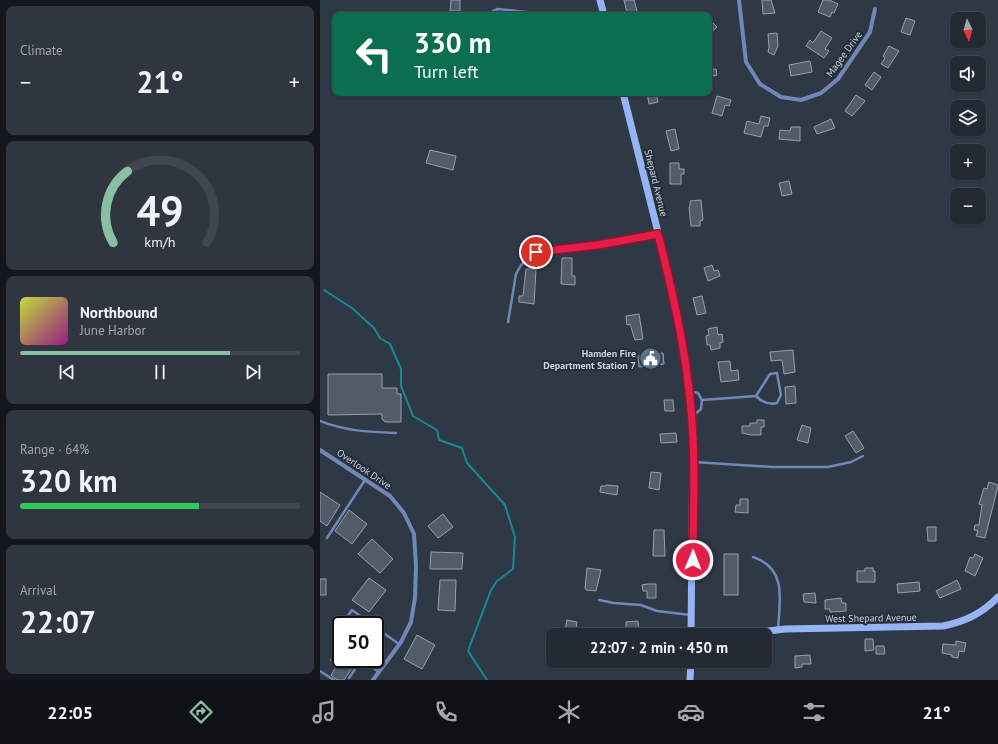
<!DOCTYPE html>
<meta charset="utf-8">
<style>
body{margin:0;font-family:"PT Sans",sans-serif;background:#2f3640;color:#f1f3f6;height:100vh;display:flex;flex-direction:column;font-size:15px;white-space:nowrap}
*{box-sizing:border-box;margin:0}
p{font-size:13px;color:#a3a7ac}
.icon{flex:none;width:22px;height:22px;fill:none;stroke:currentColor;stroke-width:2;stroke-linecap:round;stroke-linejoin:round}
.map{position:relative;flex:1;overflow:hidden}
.side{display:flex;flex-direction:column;gap:6px;padding:6px;background:#13171d;width:320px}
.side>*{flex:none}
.banner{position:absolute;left:12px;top:12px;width:380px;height:84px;border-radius:8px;box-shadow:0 1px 3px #0004,0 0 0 1px #40464f;background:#0b6e4f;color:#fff;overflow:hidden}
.needle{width:26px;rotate:175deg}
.buttons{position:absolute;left:630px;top:12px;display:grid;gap:8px}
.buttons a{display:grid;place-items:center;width:36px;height:36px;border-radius:8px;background:#232a34;box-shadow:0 1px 3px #0004,0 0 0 1px #40464f;font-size:20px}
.speed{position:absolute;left:12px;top:616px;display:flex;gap:8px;font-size:20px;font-weight:700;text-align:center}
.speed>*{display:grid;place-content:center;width:52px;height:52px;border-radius:50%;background:#232a34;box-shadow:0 1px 3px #0004,0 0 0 1px #40464f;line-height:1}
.speed .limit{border:2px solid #111;border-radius:6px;background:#fff;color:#111}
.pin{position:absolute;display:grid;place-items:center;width:34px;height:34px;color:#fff;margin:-17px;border:2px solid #fff;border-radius:50%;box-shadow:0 1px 4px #0007}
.me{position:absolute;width:44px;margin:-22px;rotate:1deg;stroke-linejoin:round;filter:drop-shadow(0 0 3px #0008)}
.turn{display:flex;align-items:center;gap:14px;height:84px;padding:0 16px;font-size:18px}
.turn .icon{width:52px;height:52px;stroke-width:2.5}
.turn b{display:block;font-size:28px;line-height:34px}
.big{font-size:30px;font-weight:700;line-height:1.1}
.side .card{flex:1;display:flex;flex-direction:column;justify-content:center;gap:6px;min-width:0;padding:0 14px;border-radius:8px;background:#2f3640}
.side .dial{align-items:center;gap:0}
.dial svg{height:104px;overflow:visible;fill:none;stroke:#40464f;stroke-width:7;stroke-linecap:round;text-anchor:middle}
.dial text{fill:#f1f3f6;stroke:none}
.song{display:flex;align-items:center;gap:12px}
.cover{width:48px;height:48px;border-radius:6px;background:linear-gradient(135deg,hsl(70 70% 55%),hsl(310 70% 35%))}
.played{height:4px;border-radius:2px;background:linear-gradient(90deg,#8abfa5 75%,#40464f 75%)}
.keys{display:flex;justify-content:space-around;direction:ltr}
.heat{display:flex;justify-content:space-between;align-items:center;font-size:22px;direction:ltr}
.charge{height:6px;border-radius:3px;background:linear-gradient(90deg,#34c759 64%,#40464f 0)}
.trip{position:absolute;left:226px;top:628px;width:226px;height:40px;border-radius:8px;background:#232a34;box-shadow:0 1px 3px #0004,0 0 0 1px #40464f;font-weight:700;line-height:40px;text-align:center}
.tab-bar{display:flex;height:64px;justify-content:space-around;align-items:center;background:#0e1115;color:#a3a7ac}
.tab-bar .icon{width:28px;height:28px}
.tab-bar .active{color:#8abfa5}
.tab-bar b{font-size:18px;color:#f1f3f6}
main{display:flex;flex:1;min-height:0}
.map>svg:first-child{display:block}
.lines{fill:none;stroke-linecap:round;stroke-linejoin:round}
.stream{stroke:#158a96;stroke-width:2}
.building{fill:#515b69;stroke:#95a0b0}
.lane{stroke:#7087b8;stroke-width:2.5}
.street{stroke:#7087b8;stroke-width:4}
.secondary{stroke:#96b3f3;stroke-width:7}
.route-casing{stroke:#92132f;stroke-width:10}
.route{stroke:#e11d48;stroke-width:7}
.labels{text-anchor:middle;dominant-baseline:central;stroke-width:4;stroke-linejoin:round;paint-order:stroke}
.street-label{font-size:10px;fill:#ced4dc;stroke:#252e3b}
.poi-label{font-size:10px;font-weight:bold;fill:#ced4dc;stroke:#252e3b;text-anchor:end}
</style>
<main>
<section class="side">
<div class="card"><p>Climate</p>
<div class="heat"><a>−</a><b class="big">21°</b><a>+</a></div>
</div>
<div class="card dial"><svg viewBox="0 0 100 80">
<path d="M14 69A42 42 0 1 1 86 69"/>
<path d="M14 69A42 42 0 0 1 25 14" stroke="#8abfa5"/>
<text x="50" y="56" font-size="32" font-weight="700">49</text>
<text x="50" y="72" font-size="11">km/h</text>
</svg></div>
<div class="card">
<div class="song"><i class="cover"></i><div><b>Northbound</b><p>June Harbor</p></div></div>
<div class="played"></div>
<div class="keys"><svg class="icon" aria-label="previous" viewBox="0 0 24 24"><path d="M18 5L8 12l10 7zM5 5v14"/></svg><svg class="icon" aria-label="pause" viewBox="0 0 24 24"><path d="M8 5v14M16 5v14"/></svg><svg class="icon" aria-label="next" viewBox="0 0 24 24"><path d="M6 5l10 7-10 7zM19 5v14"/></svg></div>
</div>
<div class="card"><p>Range · 64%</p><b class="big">320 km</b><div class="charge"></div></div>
<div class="card"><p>Arrival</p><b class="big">22:07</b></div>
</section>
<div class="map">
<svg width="678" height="680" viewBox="0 0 678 680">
<rect width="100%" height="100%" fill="#2f3845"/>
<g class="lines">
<polyline class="stream" points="4,290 32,308 54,328 60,338 70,344 81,369 81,386 93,416 117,430 119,440 142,448 147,463 185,505 195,537 193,569 177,581 171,590 148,651 167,680"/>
</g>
<g class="building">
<polygon points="131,0 140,0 140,11 130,11"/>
<polygon points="304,0 314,0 317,11 307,13"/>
<polygon points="442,0 451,0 455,13 443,14"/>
<polygon points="503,0 509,0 518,4 514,13 512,12 510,17 498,12"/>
<polygon points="586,18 595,21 590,35 581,32"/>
<polygon points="389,19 397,27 389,34"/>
<polygon points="501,31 512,38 505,49 509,51 504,58 486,46 490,40 493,43"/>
<polygon points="457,33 458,46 454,55 448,52 449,47 448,34"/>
<polygon points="569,46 579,51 568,68 561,64 565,58 563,56"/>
<polygon points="490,61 492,72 471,76 469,65"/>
<polygon points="396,69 397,75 389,77 389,70"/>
<polygon points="554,72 561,77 552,90 545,85"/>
<polygon points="327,93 336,93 338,102 329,104"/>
<polygon points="536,95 545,101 532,116 525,111"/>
<polygon points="397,96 411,100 409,106 405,105 402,116 392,113"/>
<polygon points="441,116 450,118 448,126 444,126 441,137 424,133 427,121 439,124"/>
<polygon points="511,119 515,128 497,134 494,127"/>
<polygon points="471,127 480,127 480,141 459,139 460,130 470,131"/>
<polygon points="355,129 359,149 351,151 346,131"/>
<polygon points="110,150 136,156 133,170 106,163"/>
<polygon points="350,163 359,163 359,169 364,169 364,174 361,174 361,184 350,184"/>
<polygon points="469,181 472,194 462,196 459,183"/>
<polygon points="381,200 383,220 380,221 380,226 371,226 369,207 370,206 370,201"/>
<polygon points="242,258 252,258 252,276 255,276 255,285 241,284"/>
<polygon points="392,265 394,271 398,270 400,276 388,281 384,268"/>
<polygon points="206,269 216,269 214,304 199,302 199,296 203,296"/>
<polygon points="382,296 386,313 377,315 373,298"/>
<polygon points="319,314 323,339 315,340 310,324 307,325 306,316"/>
<polygon points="397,327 398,335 402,334 403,342 400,343 400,348 391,350 390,345 387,345 386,336 389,335 388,329"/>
<polygon points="473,350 475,372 464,374 462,360 451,361 450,352"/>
<polygon points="343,353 344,364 319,367 318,356"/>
<polygon points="410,361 411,371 418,370 419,380 401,382 398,362"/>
<polygon points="8,374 62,374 62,388 77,388 77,394 81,394 81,422 65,422 62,419 62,414 8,415"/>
<polygon points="475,386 476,403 466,404 465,387"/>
<polygon points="344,400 353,400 354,411 345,411"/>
<polygon points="437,420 444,420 444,427 441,427 441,435 431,435 422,433 422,426 430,426 430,423 437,423"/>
<polygon points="482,425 491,428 488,443 477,440"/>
<polygon points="533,431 544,448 536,453 525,436"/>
<polygon points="356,433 357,442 341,443 340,434"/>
<polygon points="331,472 341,473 339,490 329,488"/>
<polygon points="669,482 678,485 678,486 665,538 656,536 658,531 654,530 655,525 659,525 662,505 659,504 664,488 667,489"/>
<polygon points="286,485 298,486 297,495 280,492 281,486 285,486"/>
<polygon points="0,492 20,505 7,526 0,521"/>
<polygon points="420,499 428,499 428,513 415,512 416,505 420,505"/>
<polygon points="29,510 47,524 32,544 15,531"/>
<polygon points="123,514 133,527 118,538 108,526"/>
<polygon points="607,527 616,527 616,541 608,541"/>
<polygon points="334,530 344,530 345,556 333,556"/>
<polygon points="52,539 73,559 60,573 38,554"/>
<polygon points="111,552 143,553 142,569 110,569"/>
<rect x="404" y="554" width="14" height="41"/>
<polygon points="655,554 663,558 655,576 645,571 650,557 653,558"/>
<polygon points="267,568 281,570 276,591 266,590 265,588"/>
<polygon points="545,568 553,568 553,571 555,571 555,582 537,582 537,571 545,571"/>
<polygon points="49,578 66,590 49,612 32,600"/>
<rect x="0" y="579" width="6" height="16"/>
<polygon points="120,580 136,580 135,611 118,610"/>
<polygon points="637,580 641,589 620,598 616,591"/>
<polygon points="599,582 600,591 578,593 577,584"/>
<polygon points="327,584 336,584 336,598 327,598 327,591 323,591 322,585"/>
<polygon points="495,593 496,603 484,602 483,594"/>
<polygon points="521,598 522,603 526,603 526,611 510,612 510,609 505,609 505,600"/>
<polygon points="35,616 48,625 28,625"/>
<polygon points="247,620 257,622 255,635 244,635"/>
<polygon points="318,621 319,635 310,635 310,632 306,632 306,622"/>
<polygon points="97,635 115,645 102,669 84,659"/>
<polygon points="545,639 553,639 554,650 545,651"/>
<polygon points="636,641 646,643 644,652 639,651 638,658 632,657 632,655 622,653 623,644 636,645"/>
<polygon points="556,646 564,646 565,654 556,654"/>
<polygon points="490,655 491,664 482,664 482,667 475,668 475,656"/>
<polygon points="21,659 38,659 24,680 17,680 11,675"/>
<rect x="437" y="661" width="7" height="6"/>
</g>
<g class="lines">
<g class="lane">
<polyline points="173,15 173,11 178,9 233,15"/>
<polyline points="188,322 196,274 201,265 216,252 277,245 338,234"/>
<polyline points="369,391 378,393 382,400 381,409 372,417"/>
<path d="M382,400L436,396C442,402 449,405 457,403L461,395L457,373L450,374L436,396"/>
<path d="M0,421C24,431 49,432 76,433"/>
<polyline points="374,462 452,467 508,467 531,462 543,456"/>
<polyline points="7,538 45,480"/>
<path d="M433,557C467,568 460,600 458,629"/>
<polyline points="279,600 294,603 321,605 337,611 371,615"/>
<polyline points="21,625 32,610 53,625"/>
<polyline points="55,627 79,644"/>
<polyline points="18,630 21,625"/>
<polyline points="55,642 62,632"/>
<polyline points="55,656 65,664"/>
<polyline points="11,660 21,648"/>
<polyline points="0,671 14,680"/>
<polyline points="29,678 41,660 59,672"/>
</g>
<g class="street">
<polyline points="419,0 426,62 440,84 461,97 481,100 501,93 518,79 550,32 555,9"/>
<polyline points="0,450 70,496 84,513 94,534 96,566 95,598 91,622 81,642 53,680"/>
</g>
<g class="secondary">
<polyline points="280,0 284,15"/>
<polyline points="303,93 353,292 366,370 373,438 371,635"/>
<path d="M416,635L465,629L623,626C645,622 663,613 678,597"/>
<polyline points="370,680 371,661"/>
</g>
</g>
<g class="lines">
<defs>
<path id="route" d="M216,252L278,245L338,234C355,301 370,369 373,438C375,478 373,520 373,560"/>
</defs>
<use href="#route" class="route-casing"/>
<use href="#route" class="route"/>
</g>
<defs>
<symbol id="civic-disc" viewBox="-11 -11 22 22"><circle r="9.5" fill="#5c6f8a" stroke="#252e3b"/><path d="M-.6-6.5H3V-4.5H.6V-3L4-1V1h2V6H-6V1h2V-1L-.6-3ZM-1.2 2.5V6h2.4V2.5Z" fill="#fff"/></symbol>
</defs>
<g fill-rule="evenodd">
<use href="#civic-disc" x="318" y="346" width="25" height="25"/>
</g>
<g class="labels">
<g class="street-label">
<text transform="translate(524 54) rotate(-54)">Magee Drive</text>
<text transform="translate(336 183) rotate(76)">Shepard Avenue</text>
<text transform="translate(44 469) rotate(34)">Overlook Drive</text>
<text transform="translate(551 618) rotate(-1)">West Shepard Avenue</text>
</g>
<g class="poi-label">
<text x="316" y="353">Hamden Fire<tspan x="316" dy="12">Department Station 7</tspan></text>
</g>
</g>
</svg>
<div class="buttons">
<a><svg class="needle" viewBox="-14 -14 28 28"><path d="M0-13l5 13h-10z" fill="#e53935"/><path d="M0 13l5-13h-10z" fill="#a3a7ac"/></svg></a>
<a><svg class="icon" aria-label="sound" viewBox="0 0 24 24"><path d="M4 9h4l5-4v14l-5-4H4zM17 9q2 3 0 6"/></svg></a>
<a><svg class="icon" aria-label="layers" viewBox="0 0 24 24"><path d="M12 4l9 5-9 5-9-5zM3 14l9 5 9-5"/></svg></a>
<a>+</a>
<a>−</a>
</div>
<div class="speed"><div class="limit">50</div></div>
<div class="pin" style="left:216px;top:252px;background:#d93025"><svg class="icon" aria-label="arrive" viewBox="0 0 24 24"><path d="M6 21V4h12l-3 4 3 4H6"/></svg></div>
<svg class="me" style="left:373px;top:560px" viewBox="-20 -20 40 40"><circle r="17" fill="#e11d48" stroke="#fff" stroke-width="3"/><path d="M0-11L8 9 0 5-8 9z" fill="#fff"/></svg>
<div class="trip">22:07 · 2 min · 450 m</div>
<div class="banner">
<div class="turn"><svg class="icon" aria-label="left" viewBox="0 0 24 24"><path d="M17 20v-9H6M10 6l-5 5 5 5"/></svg><div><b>330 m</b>Turn left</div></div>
</div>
</div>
</main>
<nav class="tab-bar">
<b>22:05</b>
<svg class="icon active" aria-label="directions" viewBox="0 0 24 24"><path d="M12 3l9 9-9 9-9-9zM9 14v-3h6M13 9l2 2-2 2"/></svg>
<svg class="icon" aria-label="music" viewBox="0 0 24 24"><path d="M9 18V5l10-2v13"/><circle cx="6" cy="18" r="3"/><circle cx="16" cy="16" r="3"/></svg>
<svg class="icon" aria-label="phone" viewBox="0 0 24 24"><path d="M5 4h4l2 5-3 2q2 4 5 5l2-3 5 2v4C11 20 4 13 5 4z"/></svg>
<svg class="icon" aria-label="climate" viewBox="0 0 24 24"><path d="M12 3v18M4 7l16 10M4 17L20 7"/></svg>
<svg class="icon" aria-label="car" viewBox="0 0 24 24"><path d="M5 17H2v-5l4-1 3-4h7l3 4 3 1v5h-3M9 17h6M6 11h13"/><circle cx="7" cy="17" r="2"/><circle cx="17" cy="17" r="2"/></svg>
<svg class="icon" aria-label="filters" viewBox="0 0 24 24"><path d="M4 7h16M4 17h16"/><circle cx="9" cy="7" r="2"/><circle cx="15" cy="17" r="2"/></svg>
<b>21°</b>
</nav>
